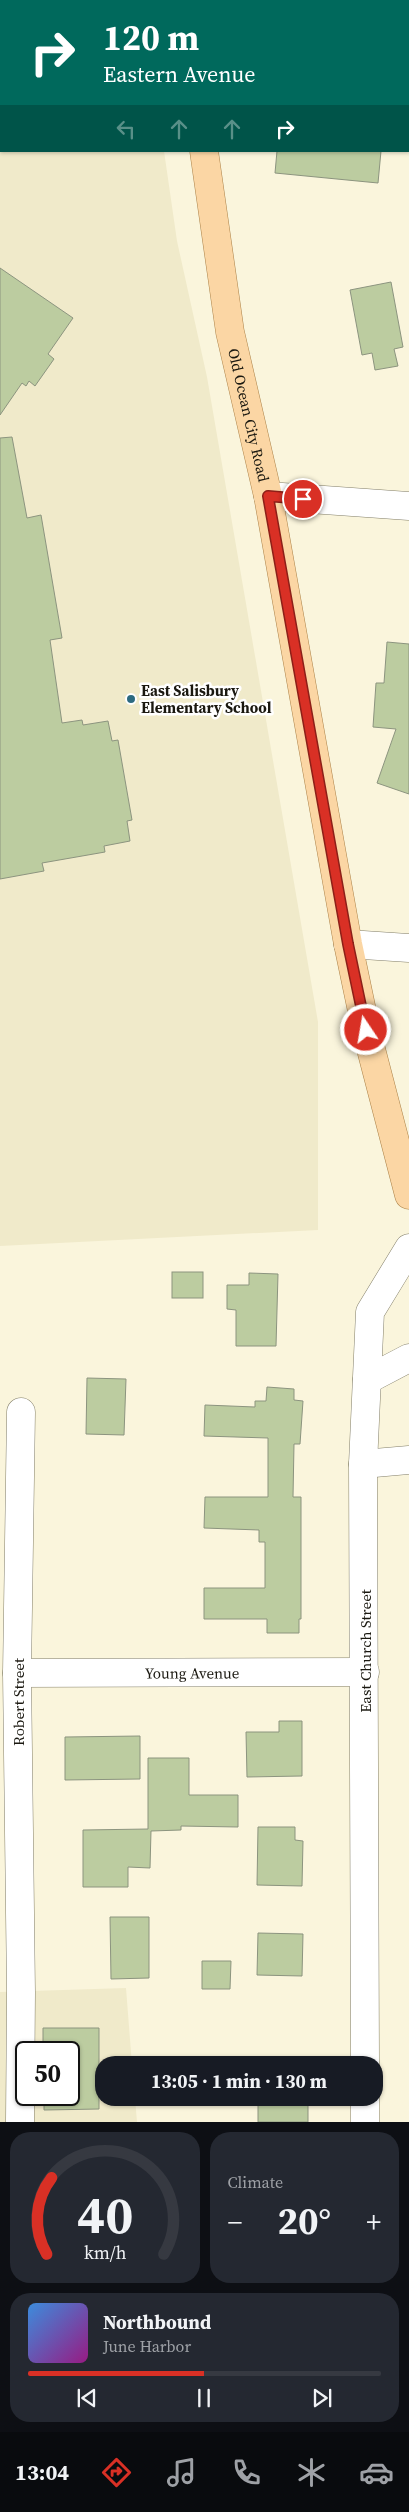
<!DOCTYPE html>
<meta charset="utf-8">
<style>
body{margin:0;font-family:"Source Serif 4",serif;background:#242831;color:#f1f3f6;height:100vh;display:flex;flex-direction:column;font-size:19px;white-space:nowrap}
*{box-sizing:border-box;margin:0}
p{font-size:16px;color:#9ea1a6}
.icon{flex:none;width:28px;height:28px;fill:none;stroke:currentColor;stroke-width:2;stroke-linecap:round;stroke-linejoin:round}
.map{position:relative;height:2122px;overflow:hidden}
.side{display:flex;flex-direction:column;gap:10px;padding:10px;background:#0d0f14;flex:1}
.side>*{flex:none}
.hud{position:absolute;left:0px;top:0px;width:410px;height:152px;box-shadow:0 1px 4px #0004;background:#00695c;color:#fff;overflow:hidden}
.speed{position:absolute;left:15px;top:2041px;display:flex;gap:10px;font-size:25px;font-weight:700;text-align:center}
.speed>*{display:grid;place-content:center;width:65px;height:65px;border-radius:50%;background:#171b24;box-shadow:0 1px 4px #0004;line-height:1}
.speed .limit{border:2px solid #111;border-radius:8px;background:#fff;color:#111}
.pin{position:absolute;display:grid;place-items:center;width:42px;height:42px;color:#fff;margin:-21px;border:2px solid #fff;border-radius:50%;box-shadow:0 1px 5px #0007}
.me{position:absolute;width:55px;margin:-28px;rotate:348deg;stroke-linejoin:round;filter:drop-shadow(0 0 4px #0008)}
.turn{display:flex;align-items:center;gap:18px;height:105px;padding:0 20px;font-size:22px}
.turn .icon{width:65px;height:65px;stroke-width:2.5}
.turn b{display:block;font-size:35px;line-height:42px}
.lanes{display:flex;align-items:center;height:48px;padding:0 20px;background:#0003;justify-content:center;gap:25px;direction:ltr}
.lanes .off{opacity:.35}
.big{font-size:38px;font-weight:700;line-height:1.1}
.side .widget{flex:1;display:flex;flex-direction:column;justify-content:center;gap:8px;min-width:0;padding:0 18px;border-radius:20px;background:#242831}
.side .dial{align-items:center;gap:0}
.dial svg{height:130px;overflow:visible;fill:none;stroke:#363941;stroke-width:7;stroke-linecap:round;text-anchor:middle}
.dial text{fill:#f1f3f6;stroke:none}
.song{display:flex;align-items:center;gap:15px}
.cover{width:60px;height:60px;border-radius:8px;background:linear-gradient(135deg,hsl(210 70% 55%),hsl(310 70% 35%))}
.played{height:5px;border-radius:2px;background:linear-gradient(90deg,#d93025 50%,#363941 50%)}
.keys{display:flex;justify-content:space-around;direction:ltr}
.heat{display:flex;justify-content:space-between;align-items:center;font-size:28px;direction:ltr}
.side .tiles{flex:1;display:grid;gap:10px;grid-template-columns:1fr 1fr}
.widget:last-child{grid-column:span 2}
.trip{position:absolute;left:95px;top:2056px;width:288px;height:50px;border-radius:20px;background:#171b24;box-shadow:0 1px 4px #0004;font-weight:700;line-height:50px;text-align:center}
.menu{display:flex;height:80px;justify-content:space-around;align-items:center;background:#090b0e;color:#9ea1a6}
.menu .icon{width:35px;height:35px}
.menu .active{color:#d93025}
.menu b{font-size:22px;color:#f1f3f6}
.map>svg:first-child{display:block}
.built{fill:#f0eaca;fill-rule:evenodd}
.building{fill:#bccca0;stroke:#8c947f}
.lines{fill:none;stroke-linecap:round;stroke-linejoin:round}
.minor-casing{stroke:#837f69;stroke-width:29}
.major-casing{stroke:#ab8249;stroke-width:29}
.minor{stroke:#fff;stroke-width:28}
.major{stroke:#fbd6a4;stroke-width:28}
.route-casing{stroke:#8d1f18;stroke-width:12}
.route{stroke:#d93025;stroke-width:9}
.poi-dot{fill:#2c6a80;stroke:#fff;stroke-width:2}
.labels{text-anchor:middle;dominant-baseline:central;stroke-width:5;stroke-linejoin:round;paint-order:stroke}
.street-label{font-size:15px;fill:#1a1810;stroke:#fff}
.poi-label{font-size:15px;font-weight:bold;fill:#1a1810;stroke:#fff;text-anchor:start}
</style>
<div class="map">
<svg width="409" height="2122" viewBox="0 0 409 2122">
<rect width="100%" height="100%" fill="#faf5dc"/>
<g class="built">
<polygon points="0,0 142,0 1,1 1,151 164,151 177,241 207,377 318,1022 318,1230 0,1246"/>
<path d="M126,1988L132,2065H104V2098H135L137,2122H0V1992ZM26,2052H69V2095H26Z"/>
</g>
<g class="building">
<polygon points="277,151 381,151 378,183 275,173"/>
<polygon points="0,268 73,318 48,354 54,359 35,386 29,381 26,386 22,383 0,415"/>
<polygon points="391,282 403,347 394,349 398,366 375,370 372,353 362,355 350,290"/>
<polygon points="12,437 27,518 41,515 62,638 50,640 62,723 82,720 83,725 108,721 112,741 118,740 132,820 127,821 130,841 104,846 105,852 42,863 44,871 0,879 0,438"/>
<polygon points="387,642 409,644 409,794 377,783 396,729 373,727 376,683 384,683"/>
<rect x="172" y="1272" width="31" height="26"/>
<polygon points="249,1273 278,1274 276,1346 236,1346 236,1310 227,1309 227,1285 249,1285"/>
<polygon points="87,1378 126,1379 124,1435 86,1434"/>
<polygon points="267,1387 294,1389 294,1400 303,1401 300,1444 294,1444 293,1497 301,1497 301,1619 299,1619 299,1633 267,1633 267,1619 204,1619 204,1588 265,1588 265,1542 259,1542 259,1530 204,1528 205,1497 268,1497 268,1438 204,1436 205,1405 255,1407 255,1401 266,1401"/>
<polygon points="279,1721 302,1721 302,1776 247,1777 246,1732 279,1732"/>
<polygon points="140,1736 140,1779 65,1780 65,1737"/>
<polygon points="148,1758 189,1758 189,1795 238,1795 238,1827 181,1826 181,1830 151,1831 150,1868 128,1867 128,1887 83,1887 83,1830 148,1829"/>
<polygon points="258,1827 295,1827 295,1840 303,1841 302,1886 257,1885"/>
<polygon points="110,1917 149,1917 149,1978 111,1979"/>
<polygon points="258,1933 303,1934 302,1976 257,1975"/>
<polygon points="202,1961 231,1961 230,1989 202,1989"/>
<polygon points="43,2028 99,2028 99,2109 44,2110 44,2095 69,2095 69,2052 43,2052"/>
<rect x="258" y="2098" width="50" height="24"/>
</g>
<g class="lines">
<defs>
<g id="minor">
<polyline points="236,1 236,0"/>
<polyline points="268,496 409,506"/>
<polyline points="348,944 409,948"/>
<polyline points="367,1380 409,1358"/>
<polyline points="363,1464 409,1460"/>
<path id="s1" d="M17,1673L365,1672"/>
<polyline points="365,2065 363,1464 370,1312 409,1248"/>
<polyline points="20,2122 21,1992 17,1673 21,1412"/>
<polyline points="365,2122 365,2098"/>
</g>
<g id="major">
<polyline points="187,0 187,1"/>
<path id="s2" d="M204,151L230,332L268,496L348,944L366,1030L409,1195"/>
</g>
</defs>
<use href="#minor" class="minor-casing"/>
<use href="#major" class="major-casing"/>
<use href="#minor" class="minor"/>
<use href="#major" class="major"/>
</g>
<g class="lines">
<defs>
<polyline id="route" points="303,499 268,496 348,944 366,1030"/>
</defs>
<use href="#route" class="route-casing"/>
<use href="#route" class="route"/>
</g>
<circle class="poi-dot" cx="131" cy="699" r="5"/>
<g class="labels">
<g class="street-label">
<text stroke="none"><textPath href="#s2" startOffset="268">Old Ocean City Road</textPath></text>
<text transform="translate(365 1651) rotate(-90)">East Church Street</text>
<text stroke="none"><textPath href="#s1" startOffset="175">Young Avenue</textPath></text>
<text transform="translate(18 1702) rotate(-90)">Robert Street</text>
</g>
<g class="poi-label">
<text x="141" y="690">East Salisbury<tspan x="141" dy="17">Elementary School</tspan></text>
</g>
</g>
</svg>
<div class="speed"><div class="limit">50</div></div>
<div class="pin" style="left:303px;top:499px;background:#d93025"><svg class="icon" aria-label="arrive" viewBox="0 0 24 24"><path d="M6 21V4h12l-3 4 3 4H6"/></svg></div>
<svg class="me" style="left:366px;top:1030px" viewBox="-20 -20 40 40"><circle r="17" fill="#d93025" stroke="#fff" stroke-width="3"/><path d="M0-11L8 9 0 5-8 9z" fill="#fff"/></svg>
<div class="trip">13:05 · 1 min · 130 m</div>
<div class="hud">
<div class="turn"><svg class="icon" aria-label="right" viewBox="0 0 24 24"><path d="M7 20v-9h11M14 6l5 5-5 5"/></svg><div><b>120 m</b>Eastern Avenue</div></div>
<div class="lanes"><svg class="icon off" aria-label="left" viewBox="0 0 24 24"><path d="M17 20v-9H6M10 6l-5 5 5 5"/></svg><svg class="icon off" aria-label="ahead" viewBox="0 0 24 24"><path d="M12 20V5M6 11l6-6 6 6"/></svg><svg class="icon off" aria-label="ahead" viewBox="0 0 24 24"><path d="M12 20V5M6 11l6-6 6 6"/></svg><svg class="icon" aria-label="right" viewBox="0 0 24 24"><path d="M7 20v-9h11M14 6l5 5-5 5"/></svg></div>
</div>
</div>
<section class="side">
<div class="tiles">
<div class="widget dial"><svg viewBox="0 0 100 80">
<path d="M14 69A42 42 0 1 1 86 69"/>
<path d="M14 69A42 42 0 0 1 17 22" stroke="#d93025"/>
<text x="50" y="56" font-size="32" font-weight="700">40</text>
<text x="50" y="72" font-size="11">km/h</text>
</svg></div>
<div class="widget"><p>Climate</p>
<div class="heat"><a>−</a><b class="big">20°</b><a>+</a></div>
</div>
<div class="widget">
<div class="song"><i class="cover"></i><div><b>Northbound</b><p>June Harbor</p></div></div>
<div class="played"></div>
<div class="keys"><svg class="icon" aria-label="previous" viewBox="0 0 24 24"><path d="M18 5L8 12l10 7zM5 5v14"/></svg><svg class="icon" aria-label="pause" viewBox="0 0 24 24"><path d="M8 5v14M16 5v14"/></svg><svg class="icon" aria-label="next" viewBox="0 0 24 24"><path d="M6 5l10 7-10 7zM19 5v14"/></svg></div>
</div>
</div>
</section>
<nav class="menu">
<b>13:04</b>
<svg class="icon active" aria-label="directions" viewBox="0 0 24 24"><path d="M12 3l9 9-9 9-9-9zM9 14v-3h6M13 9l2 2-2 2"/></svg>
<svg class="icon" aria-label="music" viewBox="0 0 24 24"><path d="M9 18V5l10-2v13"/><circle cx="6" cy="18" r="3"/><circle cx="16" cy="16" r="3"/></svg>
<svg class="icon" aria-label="phone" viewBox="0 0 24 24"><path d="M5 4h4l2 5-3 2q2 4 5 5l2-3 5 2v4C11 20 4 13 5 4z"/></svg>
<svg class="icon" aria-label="climate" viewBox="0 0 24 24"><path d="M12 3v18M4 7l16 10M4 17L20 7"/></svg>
<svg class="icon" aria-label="car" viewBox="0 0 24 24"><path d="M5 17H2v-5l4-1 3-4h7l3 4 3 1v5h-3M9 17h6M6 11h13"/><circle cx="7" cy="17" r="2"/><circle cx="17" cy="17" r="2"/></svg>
</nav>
